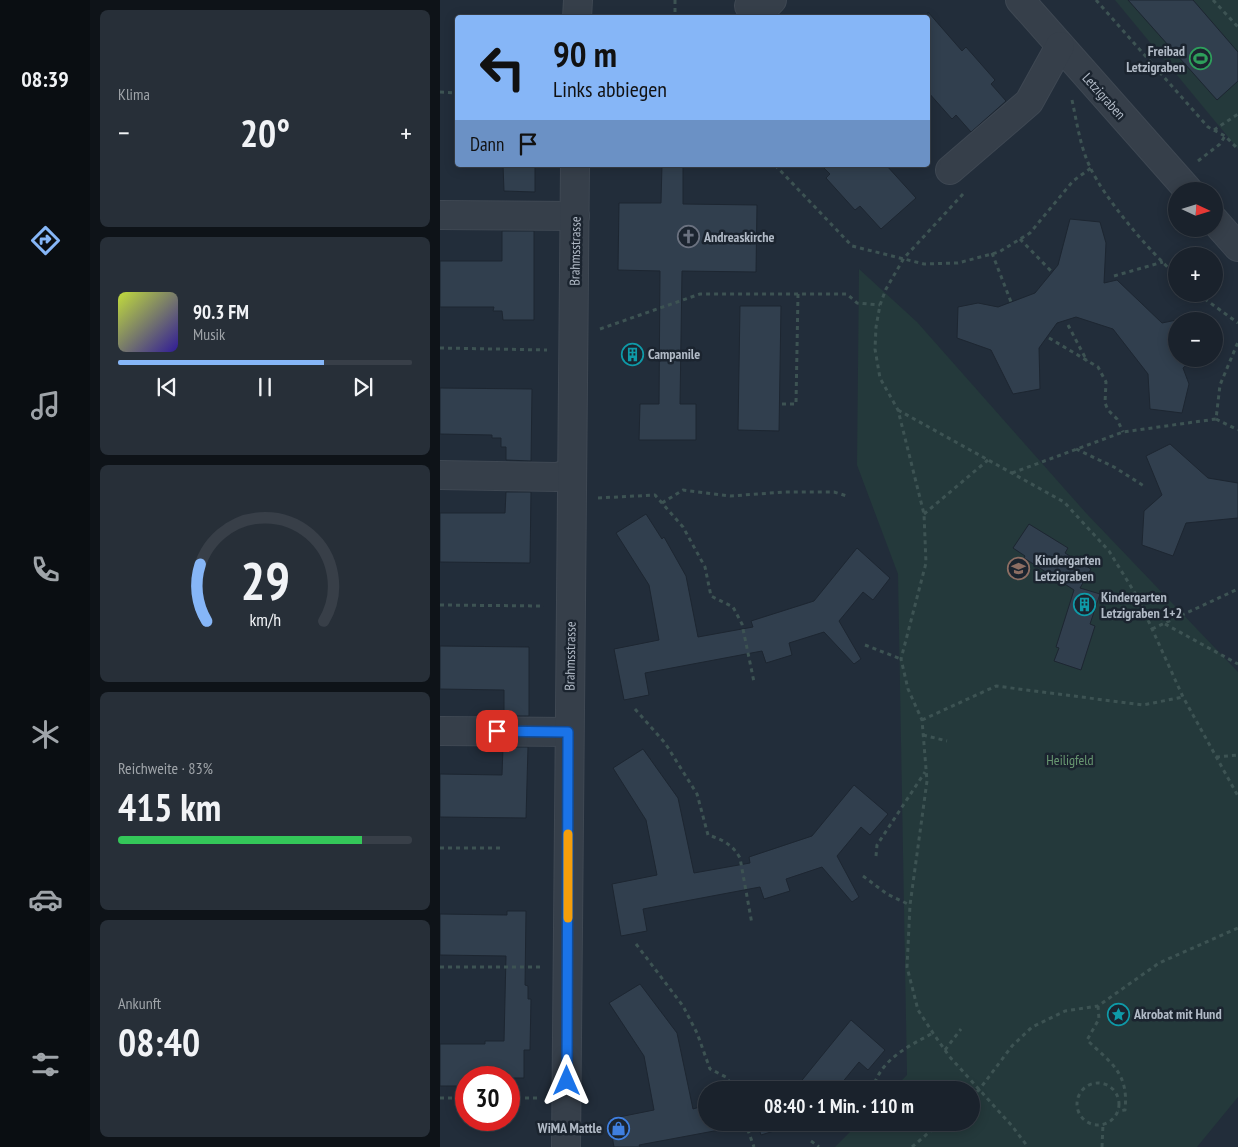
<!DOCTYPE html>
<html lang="de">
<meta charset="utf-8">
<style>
body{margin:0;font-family:"PT Sans Narrow",sans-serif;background:#272f38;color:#f1f3f6;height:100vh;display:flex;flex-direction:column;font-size:19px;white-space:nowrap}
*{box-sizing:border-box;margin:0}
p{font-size:16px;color:#9fa4a9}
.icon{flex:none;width:28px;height:28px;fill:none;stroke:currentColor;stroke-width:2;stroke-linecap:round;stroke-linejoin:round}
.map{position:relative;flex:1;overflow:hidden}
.side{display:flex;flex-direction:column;gap:10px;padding:10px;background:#0e1318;width:350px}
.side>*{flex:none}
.top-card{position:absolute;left:15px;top:15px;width:475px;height:152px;border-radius:5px;box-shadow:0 2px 12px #0003,0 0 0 1px #383f48;background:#86b6f7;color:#111;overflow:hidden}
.needle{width:32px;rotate:94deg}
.tools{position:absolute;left:728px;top:182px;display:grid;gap:10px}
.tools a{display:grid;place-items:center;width:55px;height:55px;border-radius:50%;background:#1a222c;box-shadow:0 2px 12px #0003,0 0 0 1px #383f48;font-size:25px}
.speed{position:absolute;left:15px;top:1066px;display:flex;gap:10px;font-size:25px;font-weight:700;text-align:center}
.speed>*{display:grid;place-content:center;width:65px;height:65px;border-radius:50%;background:#1a222c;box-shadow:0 2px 12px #0003,0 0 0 1px #383f48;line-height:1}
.speed .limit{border:8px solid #d22;background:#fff;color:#111}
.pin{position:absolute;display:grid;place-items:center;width:42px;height:42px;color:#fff;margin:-21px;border-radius:10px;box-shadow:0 2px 8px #0006}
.me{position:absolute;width:55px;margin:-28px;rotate:0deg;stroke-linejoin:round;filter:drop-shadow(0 0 4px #0008)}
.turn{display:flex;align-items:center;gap:18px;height:105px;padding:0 15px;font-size:22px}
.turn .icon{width:65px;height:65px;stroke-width:2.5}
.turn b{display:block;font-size:35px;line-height:42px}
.then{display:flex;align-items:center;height:48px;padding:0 15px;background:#0003;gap:10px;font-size:19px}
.big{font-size:38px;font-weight:700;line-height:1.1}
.side .widget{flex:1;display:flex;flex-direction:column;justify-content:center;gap:8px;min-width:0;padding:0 18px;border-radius:8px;background:#272f38}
.side .dial{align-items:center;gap:0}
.dial svg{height:130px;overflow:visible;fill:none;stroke:#383f48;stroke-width:7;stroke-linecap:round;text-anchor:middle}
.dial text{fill:#f1f3f6;stroke:none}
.song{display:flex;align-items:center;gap:15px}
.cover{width:60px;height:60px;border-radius:8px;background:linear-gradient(135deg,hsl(70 70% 55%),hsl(250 70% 35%))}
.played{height:5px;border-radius:2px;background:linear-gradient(90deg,#86b6f7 70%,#383f48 70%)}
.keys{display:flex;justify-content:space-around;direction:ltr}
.heat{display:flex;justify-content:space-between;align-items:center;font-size:28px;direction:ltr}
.charge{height:8px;border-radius:4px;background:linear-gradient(90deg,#34c759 83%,#383f48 0)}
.trip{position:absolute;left:258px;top:1081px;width:282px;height:50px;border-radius:25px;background:#1a222c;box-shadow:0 2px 12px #0003,0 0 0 1px #383f48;font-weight:700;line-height:50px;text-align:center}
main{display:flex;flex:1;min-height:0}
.menu{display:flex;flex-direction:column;width:90px;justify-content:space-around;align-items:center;background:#0a0e12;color:#9fa4a9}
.menu .icon{width:35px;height:35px}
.menu .selected{color:#86b6f7}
.menu b{font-size:22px;color:#f1f3f6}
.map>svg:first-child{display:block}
.green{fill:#24393b}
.building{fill:#313f4e;stroke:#1d2631}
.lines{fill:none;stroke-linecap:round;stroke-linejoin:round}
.minor-casing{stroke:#3f4853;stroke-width:30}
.path{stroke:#3d5353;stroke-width:3;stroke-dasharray:4 4;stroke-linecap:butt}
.minor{stroke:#363f4a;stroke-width:28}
.route-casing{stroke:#114b97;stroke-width:12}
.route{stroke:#1a73e8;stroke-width:9}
.slow{stroke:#f59e0b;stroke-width:9}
.labels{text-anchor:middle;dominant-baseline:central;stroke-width:5;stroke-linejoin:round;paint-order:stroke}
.poi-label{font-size:14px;font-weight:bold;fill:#b1bac6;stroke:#1b242f;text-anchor:start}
.street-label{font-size:14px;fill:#b1bac6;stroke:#1b242f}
.park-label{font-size:14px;fill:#689771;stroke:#1b242f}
</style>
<main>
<nav class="menu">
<b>08:39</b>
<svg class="icon selected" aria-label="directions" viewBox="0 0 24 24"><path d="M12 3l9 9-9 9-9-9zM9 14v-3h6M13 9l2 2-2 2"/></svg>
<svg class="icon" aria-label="music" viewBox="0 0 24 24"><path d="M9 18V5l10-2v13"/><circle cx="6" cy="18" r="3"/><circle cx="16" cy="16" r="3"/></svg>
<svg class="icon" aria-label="phone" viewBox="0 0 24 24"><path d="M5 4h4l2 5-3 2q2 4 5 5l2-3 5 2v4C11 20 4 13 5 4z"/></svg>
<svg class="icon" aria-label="climate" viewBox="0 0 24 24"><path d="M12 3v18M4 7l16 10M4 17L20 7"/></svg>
<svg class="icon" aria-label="car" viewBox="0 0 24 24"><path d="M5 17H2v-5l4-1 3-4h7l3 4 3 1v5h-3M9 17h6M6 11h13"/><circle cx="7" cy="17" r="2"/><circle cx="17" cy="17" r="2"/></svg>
<svg class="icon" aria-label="filters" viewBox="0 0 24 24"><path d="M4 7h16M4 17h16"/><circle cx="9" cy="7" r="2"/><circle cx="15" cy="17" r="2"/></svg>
</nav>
<section class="side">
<div class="widget"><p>Klima</p>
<div class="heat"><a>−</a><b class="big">20°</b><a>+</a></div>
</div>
<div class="widget">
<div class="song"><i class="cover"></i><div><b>90.3 FM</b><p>Musik</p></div></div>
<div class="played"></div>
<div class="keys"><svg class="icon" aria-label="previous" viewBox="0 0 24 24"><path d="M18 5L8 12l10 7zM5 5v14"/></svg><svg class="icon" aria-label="pause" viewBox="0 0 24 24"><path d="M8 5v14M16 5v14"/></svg><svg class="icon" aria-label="next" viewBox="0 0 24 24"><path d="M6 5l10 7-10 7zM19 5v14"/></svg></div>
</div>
<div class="widget dial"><svg viewBox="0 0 100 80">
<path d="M14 69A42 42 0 1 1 86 69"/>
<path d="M14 69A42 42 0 0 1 10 34" stroke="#86b6f7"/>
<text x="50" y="56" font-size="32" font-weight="700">29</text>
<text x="50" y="72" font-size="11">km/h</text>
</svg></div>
<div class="widget"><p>Reichweite · 83%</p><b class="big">415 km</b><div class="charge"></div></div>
<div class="widget"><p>Ankunft</p><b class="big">08:40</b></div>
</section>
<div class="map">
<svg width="798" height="1147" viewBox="0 0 798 1147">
<rect width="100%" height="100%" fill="#222d3a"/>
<g class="green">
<polygon points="675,0 798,0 798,149"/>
<polygon points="419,269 477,322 646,513 798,672 798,1097 757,1147 395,1147 419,1123 531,1122 531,1090 452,1090 467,1075 458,574 417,465"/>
</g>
<g class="building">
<polygon points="688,0 753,0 798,52 798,81 777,100"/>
<polygon points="488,12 522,51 526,47 555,80 551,84 566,101 531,132 516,115 512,119 488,92"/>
<polygon points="63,165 95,165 95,192 64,191"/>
<polygon points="222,165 243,165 243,204 317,205 316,272 242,271 240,404 256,404 256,440 199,440 200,404 219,404 220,271 178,270 179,203 221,203"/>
<polygon points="381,165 446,165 476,198 441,229 420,206 415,210 386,178 390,174"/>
<polygon points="630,219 660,222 666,243 664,283 677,280 722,323 756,316 759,321 736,321 736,359 753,359 743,368 749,384 742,413 710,409 708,374 673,329 636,317 617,323 599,348 600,389 573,394 551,350 517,338 518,307 538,303 558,307 595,293 618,265"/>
<polygon points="62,231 94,231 94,320 63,320 62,311 53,311 54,307 0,307 0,261 62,261"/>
<polygon points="300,306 341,306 339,431 298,430"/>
<polygon points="0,388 92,389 91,461 66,460 66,447 61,447 61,438 52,438 52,435 0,434"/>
<polygon points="730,444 768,478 798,483 798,518 746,523 733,556 702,545 704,511 722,495 706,456"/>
<polygon points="66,492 91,492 90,563 0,562 0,513 65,513"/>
<polygon points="206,514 222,539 224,537 246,576 258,637 313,627 311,621 374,601 417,548 450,578 433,600 423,592 399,621 421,659 414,664 384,632 349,643 352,655 326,663 322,651 205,673 209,695 184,700 174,649 219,640 209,585 176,533"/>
<polygon points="589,524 628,548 625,553 651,569 640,588 660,594 650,624 655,626 641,670 614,661 619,648 616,647 634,590 584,558 585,556 573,548"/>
<polygon points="0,646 89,647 89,716 64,716 64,690 0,689"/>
<polygon points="63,747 88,747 86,818 0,817 0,774 62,775"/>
<polygon points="203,749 238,798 254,873 310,863 309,857 372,836 414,785 448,814 430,835 421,827 397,856 419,897 412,902 382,867 346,879 350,891 324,899 320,887 203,909 207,931 181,936 172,884 217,875 206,820 173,768"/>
<polygon points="67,911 86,911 85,985 88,986 88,999 91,999 90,1050 84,1050 84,1078 26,1078 26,1086 0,1086 0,1044 45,1044 45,1041 64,1041 66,956 0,955 0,914 67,915"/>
<polygon points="200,984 237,1033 253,1109 266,1105 266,1122 346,1122 347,1127 321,1135 317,1123 199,1145 200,1147 174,1147 169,1119 214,1110 204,1056 169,1003"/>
<polygon points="411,1020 445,1050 428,1070 419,1062 396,1090 354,1090"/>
</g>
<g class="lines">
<defs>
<g id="minor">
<polyline points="580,0 749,191"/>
<polyline points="309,6 324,8 332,0"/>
<polyline points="137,18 138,0"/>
<polyline points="510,170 589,102 620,46"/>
<polyline points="0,215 135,216"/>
<polyline points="774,220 798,247"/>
<polyline points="0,475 117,477 132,473"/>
<polyline points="0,731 129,732"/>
<polyline points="126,1147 135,165"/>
</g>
</defs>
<use href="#minor" class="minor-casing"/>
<g class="path">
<polyline points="235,0 235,18"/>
<polyline points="656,0 768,127 785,136 798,149"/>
<polyline points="773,0 798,27"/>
<polyline points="17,81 18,81"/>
<polyline points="0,92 18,93"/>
<path d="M632,100C637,123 640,146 650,167C664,198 710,252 736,275"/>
<polyline points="774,130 798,114"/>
<polyline points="758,161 780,144 785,136"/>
<polyline points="335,165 412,246 484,264 518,263 559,252 590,233 633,181 651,168"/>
<polyline points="523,194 464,258 446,289 440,305 436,327 435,349 440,378 458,410 484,514 486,563 461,659 468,689 482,720 487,781 470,905 467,967 478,1010 493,1033 509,1056 572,1126 588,1147"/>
<polyline points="580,239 612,272"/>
<polyline points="552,253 571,302"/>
<polyline points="674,276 723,262"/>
<polyline points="758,294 798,323"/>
<polyline points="628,325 647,361"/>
<polyline points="160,329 260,294 407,294 417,303 440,305"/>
<polyline points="609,338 658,367 666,382 665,403 668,410 677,419 683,432"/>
<polyline points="0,348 107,350"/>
<polyline points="342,404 356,404 358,294"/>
<polyline points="458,410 624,502 669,551 698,598 743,697 798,796"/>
<polyline points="776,419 798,430"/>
<polyline points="636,449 674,467 704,486"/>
<polyline points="572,473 683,432 776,419 780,385 798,342"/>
<polyline points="158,498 215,495 243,527 265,567 271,596 293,607 302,624 314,682"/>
<polyline points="222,503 243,490 290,496 345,492 394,492 407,496"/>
<polyline points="484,514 548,460"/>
<polyline points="0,605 104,606"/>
<polyline points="725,624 798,664"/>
<polyline points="712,629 798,589"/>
<polyline points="425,645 461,659"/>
<path d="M195,709L225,743L257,794L268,835C282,839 293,845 300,858L312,924"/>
<polyline points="482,720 556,686 703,705 743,697"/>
<polyline points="483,735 507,741"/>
<polyline points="776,757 798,755"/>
<polyline points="0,848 63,848"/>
<polyline points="436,856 437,845 485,772"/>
<polyline points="423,876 447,894 470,905"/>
<polyline points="196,944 243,1006 257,1033 270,1069 286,1077 295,1090"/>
<polyline points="0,967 102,967"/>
<path d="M658,1006L659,1019L647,1040C671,1063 689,1073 685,1110L678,1111"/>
<polyline points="505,1050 521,1029"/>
<circle cx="658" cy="1104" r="21"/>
<path d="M432,1090C441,1059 467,1047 493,1033"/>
<polyline points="531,1097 539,1090 572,1046 592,1027 625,1011 658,1006 719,963 798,928"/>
<polyline points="0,1098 26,1098"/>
<polyline points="69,1098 101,1098"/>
<polyline points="305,1122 314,1147"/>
<polyline points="371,1141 379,1147"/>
<polyline points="472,1147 501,1122"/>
<polyline points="662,1147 663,1124"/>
</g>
<use href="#minor" class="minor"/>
</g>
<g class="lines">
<defs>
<polyline id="route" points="57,731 128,732 127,1081"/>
</defs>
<use href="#route" class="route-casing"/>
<use href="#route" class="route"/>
<polyline class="slow" points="128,918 128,834"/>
</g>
<defs>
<symbol id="stadium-ring" viewBox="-11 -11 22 22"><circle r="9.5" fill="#1b242f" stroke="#2e9e5b" stroke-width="1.5"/><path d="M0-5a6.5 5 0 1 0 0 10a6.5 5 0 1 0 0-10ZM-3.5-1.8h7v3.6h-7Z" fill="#2e9e5b"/></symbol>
<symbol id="church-ring" viewBox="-11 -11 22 22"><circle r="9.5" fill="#1b242f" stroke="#6b7280" stroke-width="1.5"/><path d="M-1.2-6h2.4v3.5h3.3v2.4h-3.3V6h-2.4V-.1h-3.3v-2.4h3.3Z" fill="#6b7280"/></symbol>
<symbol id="building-ring" viewBox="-11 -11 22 22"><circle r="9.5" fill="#1b242f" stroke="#0f9aa8" stroke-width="1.5"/><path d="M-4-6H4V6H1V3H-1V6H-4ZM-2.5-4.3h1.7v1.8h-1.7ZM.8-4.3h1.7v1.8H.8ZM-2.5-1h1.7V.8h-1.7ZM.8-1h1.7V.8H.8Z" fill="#0f9aa8"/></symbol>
<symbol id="school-ring" viewBox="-11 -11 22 22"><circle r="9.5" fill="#1b242f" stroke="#8d6e63" stroke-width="1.5"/><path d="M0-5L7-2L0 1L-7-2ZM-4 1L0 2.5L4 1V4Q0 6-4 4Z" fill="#8d6e63"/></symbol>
<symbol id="sight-ring" viewBox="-11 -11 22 22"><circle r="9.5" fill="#1b242f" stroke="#0f9aa8" stroke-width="1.5"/><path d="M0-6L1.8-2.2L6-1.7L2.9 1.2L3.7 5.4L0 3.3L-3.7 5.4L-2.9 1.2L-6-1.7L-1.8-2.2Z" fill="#0f9aa8"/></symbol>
<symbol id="shop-ring" viewBox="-11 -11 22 22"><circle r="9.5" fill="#1b242f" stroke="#3f7fe0" stroke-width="1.5"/><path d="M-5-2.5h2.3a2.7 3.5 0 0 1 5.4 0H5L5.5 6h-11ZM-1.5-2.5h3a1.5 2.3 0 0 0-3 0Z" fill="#3f7fe0"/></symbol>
</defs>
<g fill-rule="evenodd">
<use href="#stadium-ring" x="748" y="46" width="25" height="25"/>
<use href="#church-ring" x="236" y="224" width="25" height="25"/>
<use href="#building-ring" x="180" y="342" width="25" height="25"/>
<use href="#school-ring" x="566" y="556" width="25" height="25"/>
<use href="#building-ring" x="632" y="592" width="25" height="25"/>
<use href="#sight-ring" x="666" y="1002" width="25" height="25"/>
<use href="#shop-ring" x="166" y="1116" width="25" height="25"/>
</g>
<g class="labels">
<g class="poi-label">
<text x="745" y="51" text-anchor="end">Freibad<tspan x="745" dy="16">Letzigraben</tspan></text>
<text x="264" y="237">Andreaskirche</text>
<text x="208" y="354">Campanile</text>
<text x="595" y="560">Kindergarten<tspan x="595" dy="16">Letzigraben</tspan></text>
<text x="661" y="597">Kindergarten<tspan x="661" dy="16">Letzigraben 1+2</tspan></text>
<text x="694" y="1014">Akrobat mit Hund</text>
<text x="162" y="1128" text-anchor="end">WiMA Mattle</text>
</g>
<g class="street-label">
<text transform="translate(664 96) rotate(48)">Letzigraben</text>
<text transform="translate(135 251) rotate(-89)">Brahmsstrasse</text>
<text transform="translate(130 656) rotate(-89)">Brahmsstrasse</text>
</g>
<g class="park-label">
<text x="630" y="760">Heiligfeld</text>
</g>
</g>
</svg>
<div class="tools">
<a><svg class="needle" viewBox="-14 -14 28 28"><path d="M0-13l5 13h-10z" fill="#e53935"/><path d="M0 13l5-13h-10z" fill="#9fa4a9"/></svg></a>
<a>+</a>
<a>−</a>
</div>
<div class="speed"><div class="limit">30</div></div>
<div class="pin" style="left:57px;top:731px;background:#d93025"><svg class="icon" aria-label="arrive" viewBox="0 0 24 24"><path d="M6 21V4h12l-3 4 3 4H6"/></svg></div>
<svg class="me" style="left:127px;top:1081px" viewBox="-20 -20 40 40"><path d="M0-17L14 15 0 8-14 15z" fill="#1a73e8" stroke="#fff" stroke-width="4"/></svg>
<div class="trip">08:40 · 1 Min. · 110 m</div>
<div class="top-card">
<div class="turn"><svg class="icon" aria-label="left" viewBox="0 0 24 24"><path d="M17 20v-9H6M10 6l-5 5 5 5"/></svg><div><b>90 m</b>Links abbiegen</div></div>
<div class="then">Dann<svg class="icon" aria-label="arrive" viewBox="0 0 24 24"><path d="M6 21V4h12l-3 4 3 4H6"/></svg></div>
</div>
</div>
</main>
